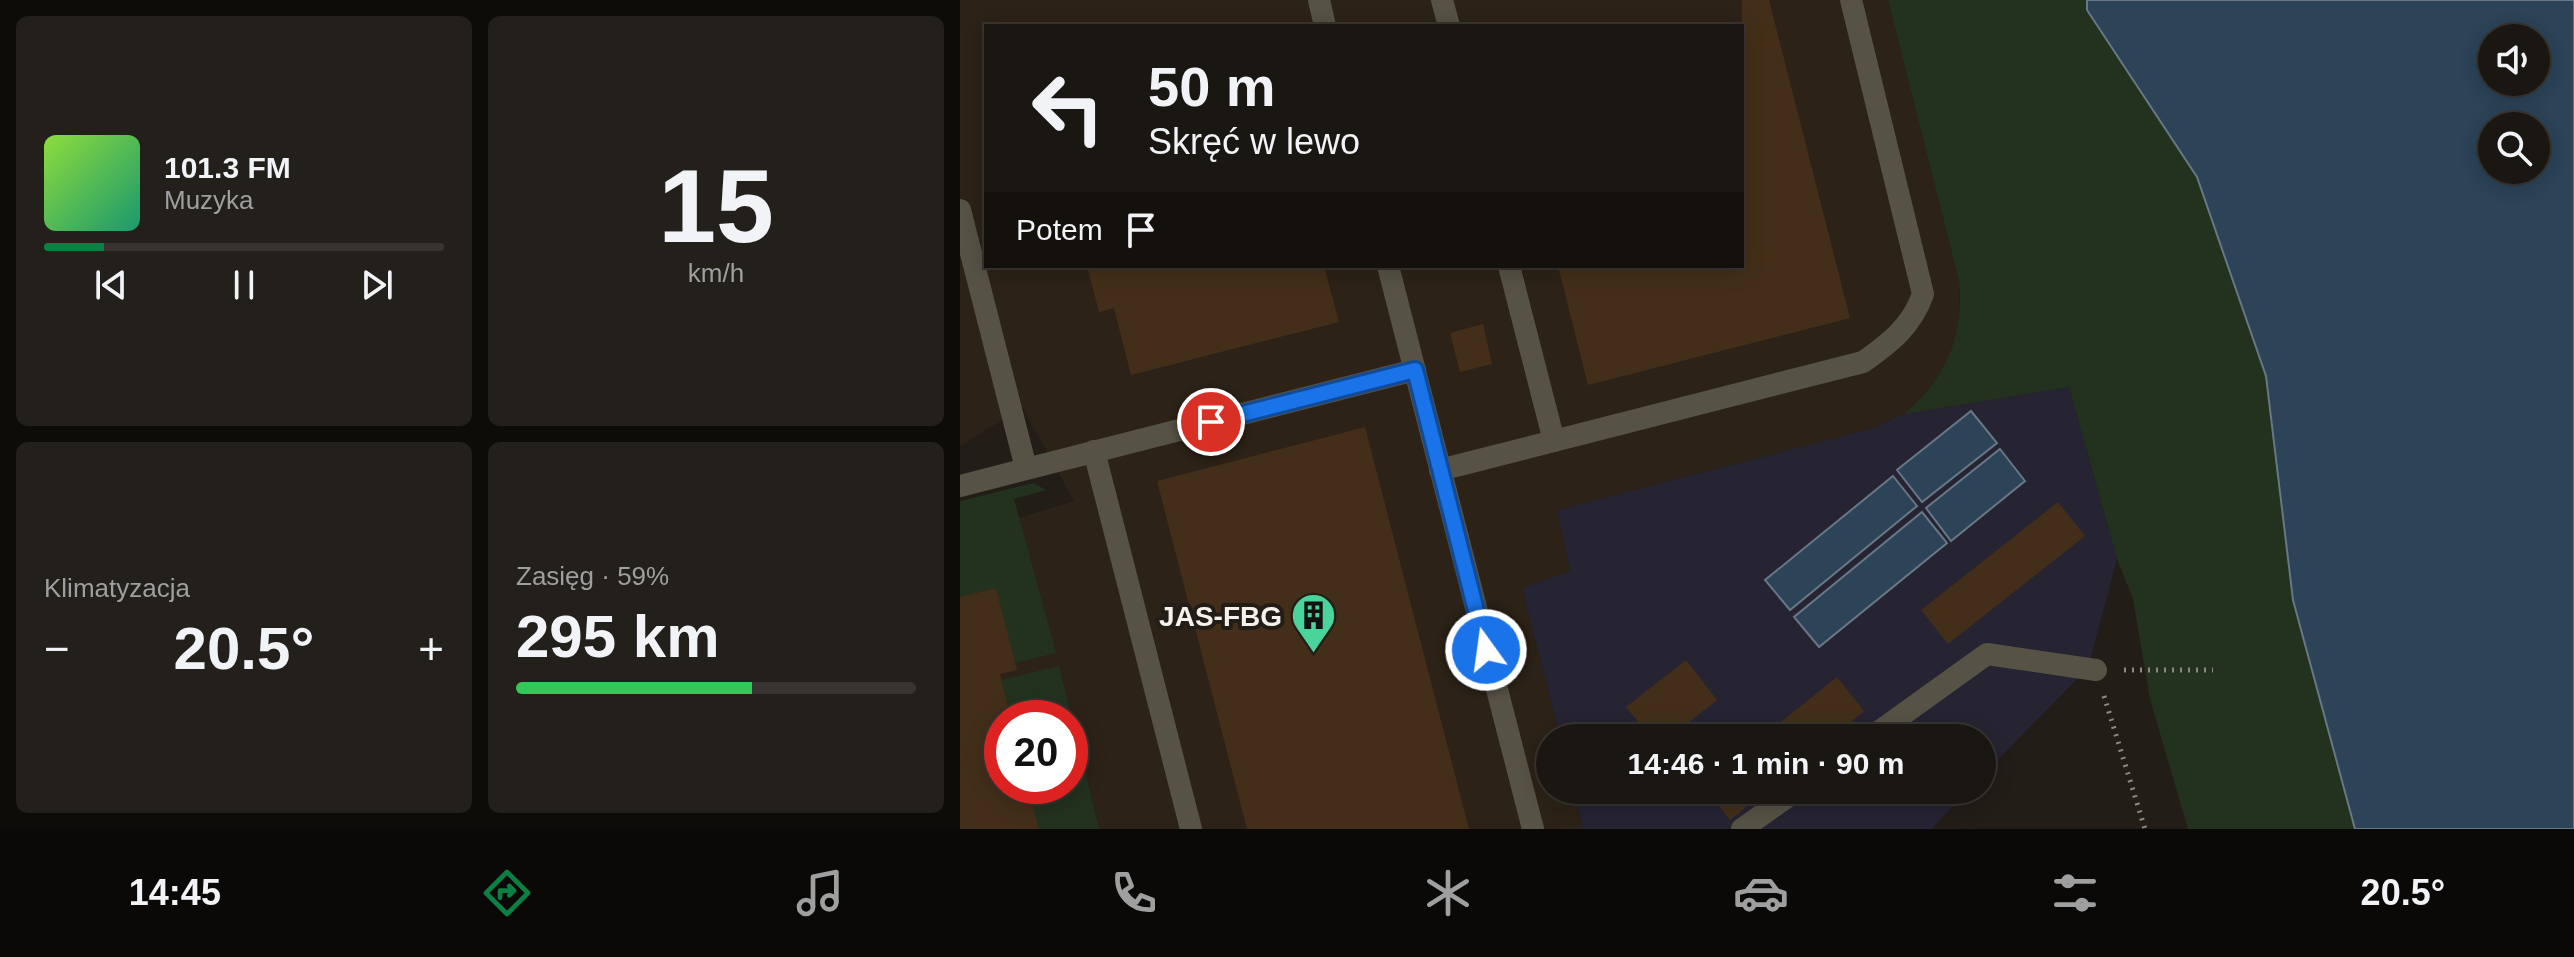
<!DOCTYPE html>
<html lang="pl">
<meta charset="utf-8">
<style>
body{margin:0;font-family:Helvetica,sans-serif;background:#231f1a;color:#f1f3f6;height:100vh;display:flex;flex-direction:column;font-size:30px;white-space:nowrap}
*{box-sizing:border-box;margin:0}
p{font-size:26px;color:#9f9f9f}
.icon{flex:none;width:44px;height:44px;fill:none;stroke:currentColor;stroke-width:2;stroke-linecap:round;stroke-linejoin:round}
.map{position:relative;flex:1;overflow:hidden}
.panel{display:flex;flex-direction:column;gap:16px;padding:16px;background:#0e0c09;width:960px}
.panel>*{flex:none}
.hud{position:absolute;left:24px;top:24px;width:760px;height:244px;border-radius:0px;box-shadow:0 4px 20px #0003,0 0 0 2px #383531;background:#1a1611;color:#f1f3f6;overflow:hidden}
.fabs{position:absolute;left:1518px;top:24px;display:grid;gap:16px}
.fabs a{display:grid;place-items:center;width:72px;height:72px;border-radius:50%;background:#1a1611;box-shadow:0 4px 20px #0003,0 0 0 2px #383531;font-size:40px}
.speed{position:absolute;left:24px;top:700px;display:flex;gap:16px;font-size:40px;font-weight:700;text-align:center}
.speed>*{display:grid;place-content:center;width:104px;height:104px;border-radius:50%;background:#1a1611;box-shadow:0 4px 20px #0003,0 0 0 2px #383531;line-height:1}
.speed .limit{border:12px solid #d22;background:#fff;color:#111}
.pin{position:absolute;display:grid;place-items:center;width:68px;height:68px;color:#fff;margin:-34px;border:4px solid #fff;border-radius:50%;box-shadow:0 2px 8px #0007}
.me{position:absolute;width:88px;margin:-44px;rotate:346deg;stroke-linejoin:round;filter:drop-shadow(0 0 6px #0008)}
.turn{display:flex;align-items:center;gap:28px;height:168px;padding:0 32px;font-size:36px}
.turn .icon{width:104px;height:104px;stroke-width:2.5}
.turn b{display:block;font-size:56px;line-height:68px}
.then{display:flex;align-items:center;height:76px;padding:0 32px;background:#0003;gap:16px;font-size:30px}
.big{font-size:60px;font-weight:700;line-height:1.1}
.panel .widget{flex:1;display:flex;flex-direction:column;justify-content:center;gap:12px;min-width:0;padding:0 28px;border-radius:12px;background:#231f1a}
.panel .dial{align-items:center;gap:0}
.dial b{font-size:104px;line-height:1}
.song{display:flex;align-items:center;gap:24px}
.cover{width:96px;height:96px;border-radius:12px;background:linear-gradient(135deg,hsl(90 70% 55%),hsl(160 70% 35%))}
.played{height:8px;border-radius:4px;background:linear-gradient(90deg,#0b8043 15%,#383531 15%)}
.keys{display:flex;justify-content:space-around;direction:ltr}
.heat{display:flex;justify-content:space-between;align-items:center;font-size:44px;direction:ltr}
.charge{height:12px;border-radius:6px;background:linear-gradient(90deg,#34c759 59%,#383531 0)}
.panel .tiles{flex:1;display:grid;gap:16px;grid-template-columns:repeat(2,1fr)}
.trip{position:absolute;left:576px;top:724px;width:460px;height:80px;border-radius:40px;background:#1a1611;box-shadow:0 4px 20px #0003,0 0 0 2px #383531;font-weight:700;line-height:80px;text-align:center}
.menu{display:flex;height:128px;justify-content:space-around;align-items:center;background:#0a0907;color:#9f9f9f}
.menu .icon{width:56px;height:56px}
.menu .on{color:#0b8043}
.menu b{font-size:36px;color:#f1f3f6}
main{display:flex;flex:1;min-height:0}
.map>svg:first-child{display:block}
.commercial{fill:#262333}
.built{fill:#2c2217;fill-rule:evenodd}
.green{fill:#23321e}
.water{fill:#2c4358;stroke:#687785;stroke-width:2;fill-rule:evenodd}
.building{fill:#432f19}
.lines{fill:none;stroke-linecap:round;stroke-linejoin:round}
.path{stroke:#8d8883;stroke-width:5;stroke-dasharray:2 6;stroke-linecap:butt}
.service{stroke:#565245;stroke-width:22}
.route-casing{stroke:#114b97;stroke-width:20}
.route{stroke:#1a73e8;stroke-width:14}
.labels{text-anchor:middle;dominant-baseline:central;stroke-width:8;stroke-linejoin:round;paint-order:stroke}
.poi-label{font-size:28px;font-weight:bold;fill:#f5f1ed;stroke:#231d17;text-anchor:end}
</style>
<main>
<section class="panel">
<div class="tiles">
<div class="widget">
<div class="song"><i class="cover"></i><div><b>101.3 FM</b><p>Muzyka</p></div></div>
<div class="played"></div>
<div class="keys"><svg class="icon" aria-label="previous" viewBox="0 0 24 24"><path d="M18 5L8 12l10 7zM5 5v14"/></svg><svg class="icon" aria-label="pause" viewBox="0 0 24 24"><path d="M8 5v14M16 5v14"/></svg><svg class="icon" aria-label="next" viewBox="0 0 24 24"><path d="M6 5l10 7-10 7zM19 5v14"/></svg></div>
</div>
<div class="widget dial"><b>15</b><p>km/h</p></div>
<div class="widget"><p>Klimatyzacja</p>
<div class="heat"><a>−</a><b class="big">20.5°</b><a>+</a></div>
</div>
<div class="widget"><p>Zasięg · 59%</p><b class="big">295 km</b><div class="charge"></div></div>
</div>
</section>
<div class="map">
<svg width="1614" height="829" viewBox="0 0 1614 829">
<rect width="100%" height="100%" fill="#231d17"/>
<g class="commercial">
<polygon points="1109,387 1157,559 1128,668 1022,776 1022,738 600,738 562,588 610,571 597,510 913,428 944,414"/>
<polygon points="613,790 1009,790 971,829 623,829"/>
</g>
<path class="built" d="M0,0H928L999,281V332L991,359L963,398L944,414L913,428L597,510L610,571L562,588L600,738H590V790H613L623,829H0V516L55,519L114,501L63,408L0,446ZM26,26H782V266H26ZM42,718H110V786H42Z"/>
<g class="green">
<path d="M928,0H1127L1128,10L1237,177L1306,376L1333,600L1395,829H1228L1190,699L1173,599L1157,559L1109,387L944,414C987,377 1004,337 999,281Z"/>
<polygon points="73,483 86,490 54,499 96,653 55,663 36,588 0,597 0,501"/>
<polygon points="99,666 139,829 79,829 68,786 110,786 110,718 51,718 42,680"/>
</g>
<g class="water">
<path d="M1127,0H1614V829H1395L1333,600L1306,376L1237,177L1127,10ZM1532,38H1576V82H1532ZM1576,126V170H1532V126Z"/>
<polygon points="1011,411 1037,443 962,502 937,470"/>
<polygon points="1040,449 1065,481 991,541 966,508"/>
<polygon points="933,476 957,506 830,610 805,580"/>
<polygon points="962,512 987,543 859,647 834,617"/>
</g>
<g class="building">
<polygon points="782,0 809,0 890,318 628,385 598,266 782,266"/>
<polygon points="127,266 364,266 379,322 171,375 154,308 139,312"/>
<polygon points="523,324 532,364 500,372 490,333"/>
<polygon points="405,427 509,829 287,829 197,481"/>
<polygon points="1098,502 1125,536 988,644 961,610"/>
<polygon points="36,588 57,670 40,674 51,718 42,718 42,786 68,786 79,829 0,829 0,597"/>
<polygon points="726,660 757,700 709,738 691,738 666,707"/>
<polygon points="877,677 904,711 871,738 801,738"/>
<polygon points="746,790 807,790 770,820"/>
</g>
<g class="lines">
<g class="path">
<polyline points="1164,670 1253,670"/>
<polyline points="1144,696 1185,829"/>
</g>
<g class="service">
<polyline points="359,0 365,26"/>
<polyline points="482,0 489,26"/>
<polyline points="0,210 66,468"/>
<polyline points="428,266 573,829"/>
<polyline points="549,266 594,441"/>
<polyline points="134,451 231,829"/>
<path d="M480,470L903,362C930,343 952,326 963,294L891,0"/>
<polyline points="0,486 455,370"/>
<polyline points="910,738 1027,654 1136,670"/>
<polyline points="782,829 837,790"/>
</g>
</g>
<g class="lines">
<defs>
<polyline id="route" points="251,422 455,370 526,650"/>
</defs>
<use href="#route" class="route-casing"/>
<use href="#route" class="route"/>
</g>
<defs>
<symbol id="building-pin" viewBox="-11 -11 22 30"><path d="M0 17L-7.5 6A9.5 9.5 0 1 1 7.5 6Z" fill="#4ad49c" stroke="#231d17"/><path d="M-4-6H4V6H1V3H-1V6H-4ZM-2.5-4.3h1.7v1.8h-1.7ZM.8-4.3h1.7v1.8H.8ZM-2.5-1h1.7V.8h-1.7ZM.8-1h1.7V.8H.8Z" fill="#111"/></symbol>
</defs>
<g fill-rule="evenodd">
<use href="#building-pin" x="328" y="590" width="51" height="69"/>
</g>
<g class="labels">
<g class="poi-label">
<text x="322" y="616">JAS-FBG</text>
</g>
</g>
</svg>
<div class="fabs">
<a><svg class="icon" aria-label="sound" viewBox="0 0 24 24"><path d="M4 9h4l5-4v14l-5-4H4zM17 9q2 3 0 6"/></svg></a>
<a><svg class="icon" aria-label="search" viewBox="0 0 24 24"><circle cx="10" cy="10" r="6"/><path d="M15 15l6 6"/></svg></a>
</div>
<div class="speed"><div class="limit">20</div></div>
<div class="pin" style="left:251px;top:422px;background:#d93025"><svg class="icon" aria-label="arrive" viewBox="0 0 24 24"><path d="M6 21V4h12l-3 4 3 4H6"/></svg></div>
<svg class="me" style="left:526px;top:650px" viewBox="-20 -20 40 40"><circle r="17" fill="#1a73e8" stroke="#fff" stroke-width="3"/><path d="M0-11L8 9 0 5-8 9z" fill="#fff"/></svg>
<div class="trip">14:46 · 1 min · 90 m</div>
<div class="hud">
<div class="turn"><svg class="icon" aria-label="left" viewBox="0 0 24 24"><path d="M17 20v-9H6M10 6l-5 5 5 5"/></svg><div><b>50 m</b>Skręć w lewo</div></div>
<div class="then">Potem<svg class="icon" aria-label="arrive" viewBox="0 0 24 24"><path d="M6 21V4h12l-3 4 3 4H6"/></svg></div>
</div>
</div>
</main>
<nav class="menu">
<b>14:45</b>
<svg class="icon on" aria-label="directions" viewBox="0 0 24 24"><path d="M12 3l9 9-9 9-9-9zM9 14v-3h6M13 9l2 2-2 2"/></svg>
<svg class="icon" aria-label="music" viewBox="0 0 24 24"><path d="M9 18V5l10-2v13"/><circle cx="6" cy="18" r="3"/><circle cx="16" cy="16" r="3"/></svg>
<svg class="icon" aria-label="phone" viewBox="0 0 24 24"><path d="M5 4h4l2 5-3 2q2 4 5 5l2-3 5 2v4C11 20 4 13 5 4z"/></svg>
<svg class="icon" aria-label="climate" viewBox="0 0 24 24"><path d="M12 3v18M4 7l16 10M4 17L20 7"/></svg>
<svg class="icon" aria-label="car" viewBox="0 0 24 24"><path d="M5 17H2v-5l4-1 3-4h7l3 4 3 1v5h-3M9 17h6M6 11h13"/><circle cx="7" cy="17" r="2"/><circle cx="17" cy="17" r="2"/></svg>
<svg class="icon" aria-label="filters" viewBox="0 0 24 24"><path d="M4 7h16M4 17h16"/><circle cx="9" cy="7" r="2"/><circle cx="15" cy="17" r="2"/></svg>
<b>20.5°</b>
</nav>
